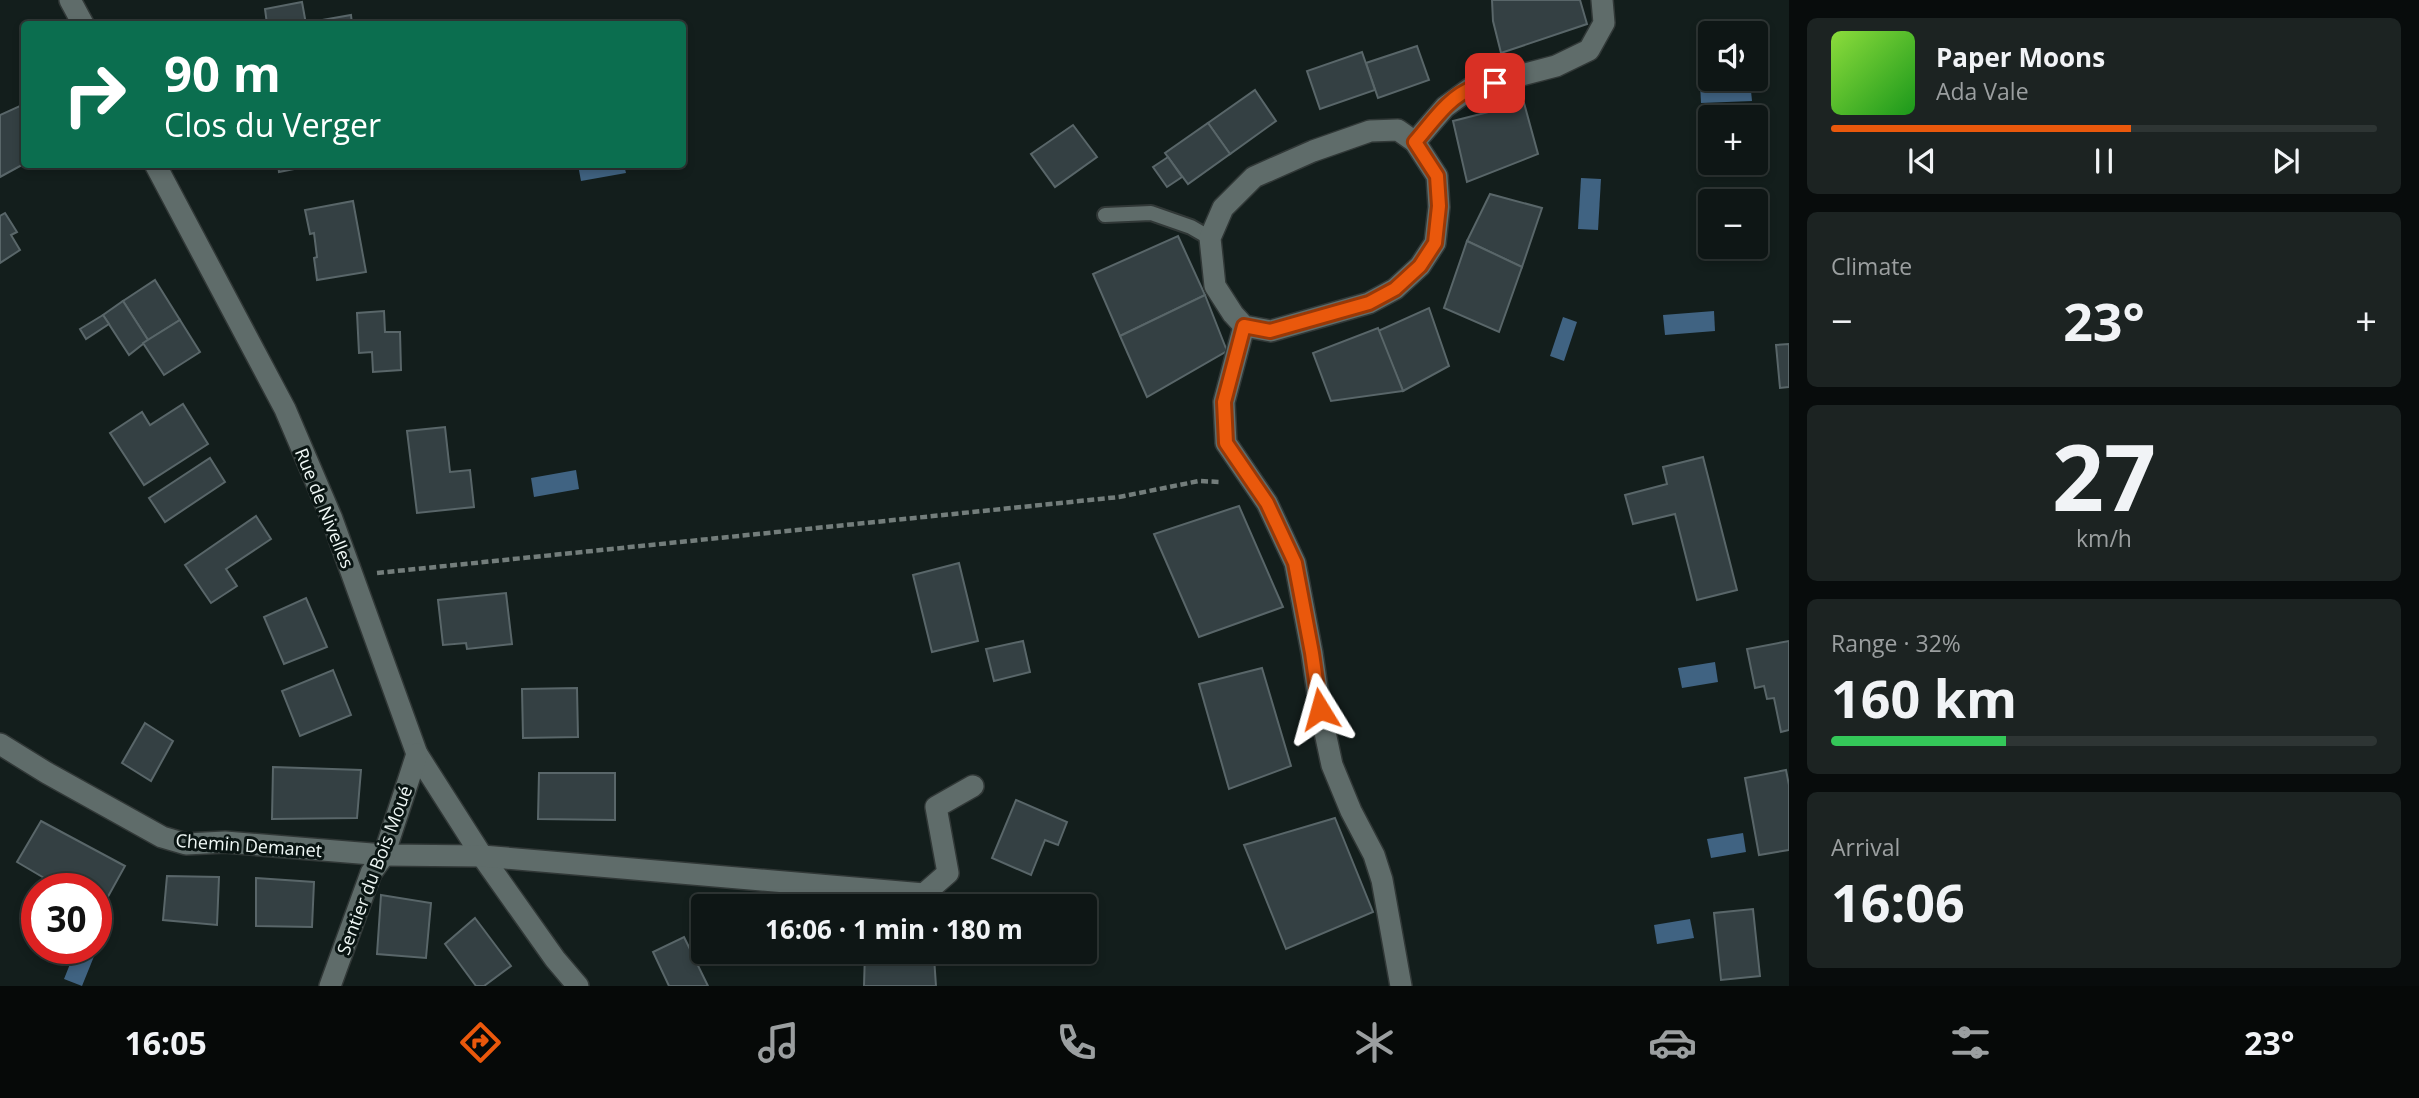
<!DOCTYPE html>
<meta charset="utf-8">
<style>
body{margin:0;font-family:"Open Sans",sans-serif;background:#1c2322;color:#f1f3f6;height:100vh;display:flex;flex-direction:column;font-size:26px;white-space:nowrap}
*{box-sizing:border-box;margin:0}
p{font-size:23px;color:#9b9fa0}
.icon{flex:none;width:38px;height:38px;fill:none;stroke:currentColor;stroke-width:2;stroke-linecap:round;stroke-linejoin:round}
.map{position:relative;flex:1;overflow:hidden}
.details{display:flex;flex-direction:column;gap:18px;padding:18px;background:#080c0c;width:630px}
.details>*{flex:none}
.guide{position:absolute;left:21px;top:21px;width:665px;height:147px;border-radius:7px;box-shadow:0 4px 10px #0003,0 0 0 2px #2e3534;background:#0b6e4f;color:#fff;overflow:hidden}
.buttons{position:absolute;left:1698px;top:21px;display:grid;gap:14px}
.buttons a{display:grid;place-items:center;width:70px;height:70px;border-radius:7px;background:#0e1615;box-shadow:0 4px 10px #0003,0 0 0 2px #2e3534;font-size:35px}
.speed{position:absolute;left:21px;top:873px;display:flex;gap:14px;font-size:35px;font-weight:700;text-align:center}
.speed>*{display:grid;place-content:center;width:91px;height:91px;border-radius:50%;background:#0e1615;box-shadow:0 4px 10px #0003,0 0 0 2px #2e3534;line-height:1}
.speed .limit{border:10px solid #d22;background:#fff;color:#111}
.pin{position:absolute;display:grid;place-items:center;width:60px;height:60px;color:#fff;margin:-30px;border-radius:14px;box-shadow:0 4px 10px #0006}
.me{position:absolute;width:77px;margin:-38px;rotate:352deg;stroke-linejoin:round;filter:drop-shadow(0 0 5px #0008)}
.turn{display:flex;align-items:center;gap:24px;height:147px;padding:0 28px;font-size:32px}
.turn .icon{width:91px;height:91px;stroke-width:2.5}
.turn b{display:block;font-size:49px;line-height:60px}
.big{font-size:52px;font-weight:700;line-height:1.1}
.details .card{flex:1;display:flex;flex-direction:column;justify-content:center;gap:10px;min-width:0;padding:0 24px;border-radius:10px;background:#1c2322}
.details .dial{align-items:center;gap:0}
.dial b{font-size:91px;line-height:1}
.song{display:flex;align-items:center;gap:21px}
.cover{width:84px;height:84px;border-radius:10px;background:linear-gradient(135deg,hsl(90 70% 55%),hsl(120 70% 35%))}
.played{height:7px;border-radius:4px;background:linear-gradient(90deg,#ea580c 55%,#2e3534 55%)}
.keys{display:flex;justify-content:space-around;direction:ltr}
.heat{display:flex;justify-content:space-between;align-items:center;font-size:38px;direction:ltr}
.charge{height:10px;border-radius:5px;background:linear-gradient(90deg,#34c759 32%,#2e3534 0)}
.trip{position:absolute;left:691px;top:894px;width:406px;height:70px;border-radius:7px;background:#0e1615;box-shadow:0 4px 10px #0003,0 0 0 2px #2e3534;font-weight:700;line-height:70px;text-align:center}
.tabs{display:flex;height:112px;justify-content:space-around;align-items:center;background:#060908;color:#9b9fa0}
.tabs .icon{width:49px;height:49px}
.tabs .current{color:#ea580c}
.tabs b{font-size:32px;color:#f1f3f6}
main{display:flex;flex:1;min-height:0}
.map>svg:first-child{display:block}
.water{fill:#406382}
.building{fill:#344043;stroke:#596669;stroke-width:2}
.lines{fill:none;stroke-linecap:round;stroke-linejoin:round}
.service-casing{stroke:#313837;stroke-width:18}
.minor-casing{stroke:#313837;stroke-width:24}
.path{stroke:#737d7b;stroke-width:4.5;stroke-dasharray:7 3.5;stroke-linecap:butt}
.service{stroke:#5f6c6a;stroke-width:14}
.minor{stroke:#5f6c6a;stroke-width:21}
.route-casing{stroke:#983908;stroke-width:18}
.route{stroke:#ea580c;stroke-width:12}
.labels{text-anchor:middle;dominant-baseline:central;stroke-width:6;stroke-linejoin:round;paint-order:stroke}
.street-label{font-size:18px;fill:#eff7f5;stroke:#0a1513}
</style>
<main>
<div class="map">
<svg width="1789" height="986" viewBox="0 0 1789 986">
<rect width="100%" height="100%" fill="#131e1c"/>
<g class="water">
<polygon points="1750,81 1752,101 1701,103 1700,83"/>
<polygon points="578,165 624,165 626,173 581,181"/>
<polygon points="1581,178 1601,179 1598,230 1578,229"/>
<polygon points="1714,311 1715,331 1665,335 1663,315"/>
<polygon points="1563,317 1577,322 1564,361 1550,356"/>
<polygon points="576,470 579,489 534,497 531,478"/>
<polygon points="1715,662 1718,682 1682,688 1678,668"/>
<polygon points="1743,833 1746,852 1711,858 1707,839"/>
<polygon points="1690,919 1694,938 1657,944 1654,925"/>
<polygon points="96,943 99,944 82,986 64,979 76,949 96,948"/>
</g>
<g class="building">
<polygon points="1492,0 1580,0 1587,24 1501,53 1493,21"/>
<polygon points="302,2 306,24 267,24 265,9"/>
<polygon points="351,15 352,24 316,24 316,21"/>
<polygon points="1417,46 1429,80 1378,98 1366,63"/>
<polygon points="1362,52 1375,90 1320,109 1307,71"/>
<polygon points="1255,90 1276,121 1230,154 1208,123"/>
<polygon points="1524,103 1538,154 1467,182 1453,121"/>
<polygon points="22,105 24,111 24,164 0,177 0,115"/>
<polygon points="1208,123 1230,154 1188,184 1165,153"/>
<polygon points="1073,125 1097,157 1055,187 1031,154"/>
<polygon points="1168,157 1182,177 1167,187 1153,167"/>
<polygon points="278,164 319,164 279,172"/>
<polygon points="1490,194 1542,208 1522,267 1467,241"/>
<polygon points="353,201 366,272 317,280 314,258 317,257 314,233 310,234 305,210"/>
<polygon points="5,213 17,232 11,235 20,250 0,263 0,216"/>
<polygon points="1178,236 1205,295 1120,336 1093,274"/>
<polygon points="1467,241 1522,267 1499,332 1444,308"/>
<polygon points="155,280 180,320 148,340 123,301"/>
<polygon points="1205,295 1227,351 1147,397 1120,336"/>
<polygon points="123,301 148,340 129,355 103,315"/>
<polygon points="1429,308 1449,366 1403,391 1378,331"/>
<polygon points="384,311 385,332 400,332 401,370 373,372 372,352 359,353 357,313"/>
<polygon points="103,315 109,324 86,339 80,329"/>
<polygon points="180,320 200,352 164,375 143,343"/>
<polygon points="1378,328 1403,391 1331,401 1313,353"/>
<polygon points="1789,344 1789,387 1780,388 1776,345"/>
<polygon points="183,404 208,444 144,485 110,433 142,412 150,425"/>
<polygon points="445,427 450,472 470,470 474,507 417,513 407,431"/>
<polygon points="1703,457 1737,590 1697,600 1675,514 1633,524 1625,495 1667,484 1663,467"/>
<polygon points="210,458 225,482 165,522 149,498"/>
<polygon points="1239,506 1283,607 1199,637 1154,534"/>
<polygon points="256,516 271,539 226,569 237,586 211,603 185,565"/>
<polygon points="959,563 978,641 932,652 913,575"/>
<polygon points="506,593 512,644 467,649 466,643 443,645 438,600"/>
<polygon points="306,598 327,647 284,664 264,617"/>
<polygon points="1023,641 1030,672 994,681 986,649"/>
<polygon points="1789,641 1789,730 1781,732 1774,698 1767,699 1764,686 1755,688 1747,649"/>
<polygon points="1262,668 1291,766 1229,789 1199,684"/>
<polygon points="333,670 351,715 300,736 282,691"/>
<polygon points="577,688 578,737 523,738 522,689"/>
<polygon points="145,723 173,741 151,781 122,763"/>
<polygon points="273,767 361,770 357,818 272,819"/>
<polygon points="1786,770 1789,785 1789,850 1759,855 1745,778"/>
<polygon points="539,773 615,773 615,820 538,819"/>
<polygon points="1016,800 1067,822 1058,845 1045,840 1031,875 992,858"/>
<polygon points="1335,818 1373,912 1286,949 1244,845"/>
<polygon points="41,821 125,866 100,911 96,908 96,889 63,889 17,862"/>
<polygon points="167,876 219,877 217,925 163,920"/>
<polygon points="256,878 314,882 312,927 256,926"/>
<polygon points="381,895 431,903 426,958 377,954"/>
<polygon points="1753,909 1760,976 1721,980 1714,913"/>
<polygon points="475,918 511,966 484,986 476,986 445,944"/>
<polygon points="684,937 708,986 669,986 653,952"/>
<polygon points="865,952 897,952 934,957 936,986 864,986"/>
</g>
<g class="lines">
<defs>
<polyline id="service" points="1105,215 1151,213 1191,227 1210,238"/>
<g id="minor">
<polyline points="70,0 83,24"/>
<polygon points="1398,130 1415,142 1437,176 1439,207 1435,243 1420,266 1395,289 1369,303 1271,331 1244,326 1233,314 1215,286 1210,238 1223,208 1254,177 1313,151 1370,131"/>
<polyline points="1415,142 1445,107 1471,88 1556,66 1589,50 1604,23 1602,0"/>
<polyline points="155,164 285,409 332,519 417,754 482,856 555,959 578,986"/>
<polyline points="1244,326 1224,402 1226,443 1267,503 1295,563 1312,653 1320,709 1332,765 1351,811 1374,855 1382,880 1401,986"/>
<polyline points="0,744 47,773 162,837 186,844 225,842 384,855 482,856 924,894 948,873 936,807 973,786"/>
<polyline points="330,986 371,873 384,855 417,754"/>
</g>
</defs>
<use href="#service" class="service-casing"/>
<use href="#minor" class="minor-casing"/>
<polyline class="path" points="377,573 1119,497 1199,481 1221,482"/>
<use href="#service" class="service"/>
<use href="#minor" class="minor"/>
</g>
<g class="lines">
<defs>
<path id="route" d="M1320,709L1312,653L1295,563L1267,503L1226,443L1224,402L1244,326L1270,331L1369,303L1395,289L1420,266L1435,243L1439,206L1437,176L1415,142C1431,124 1449,96 1473,88C1480,85 1488,84 1495,83"/>
</defs>
<use href="#route" class="route-casing"/>
<use href="#route" class="route"/>
</g>
<g class="labels">
<g class="street-label">
<text transform="translate(325 508) rotate(68)">Rue de Nivelles</text>
<text transform="translate(249 845) rotate(4)">Chemin Demanet</text>
<text transform="translate(374 870) rotate(-69)">Sentier du Bois Moué</text>
</g>
</g>
</svg>
<div class="buttons">
<a><svg class="icon" aria-label="sound" viewBox="0 0 24 24"><path d="M4 9h4l5-4v14l-5-4H4zM17 9q2 3 0 6"/></svg></a>
<a>+</a>
<a>−</a>
</div>
<div class="speed"><div class="limit">30</div></div>
<div class="pin" style="left:1495px;top:83px;background:#d93025"><svg class="icon" aria-label="arrive" viewBox="0 0 24 24"><path d="M6 21V4h12l-3 4 3 4H6"/></svg></div>
<svg class="me" style="left:1320px;top:709px" viewBox="-20 -20 40 40"><path d="M0-17L14 15 0 8-14 15z" fill="#ea580c" stroke="#fff" stroke-width="4"/></svg>
<div class="trip">16:06 · 1 min · 180 m</div>
<div class="guide">
<div class="turn"><svg class="icon" aria-label="right" viewBox="0 0 24 24"><path d="M7 20v-9h11M14 6l5 5-5 5"/></svg><div><b>90 m</b>Clos du Verger</div></div>
</div>
</div>
<section class="details">
<div class="card">
<div class="song"><i class="cover"></i><div><b>Paper Moons</b><p>Ada Vale</p></div></div>
<div class="played"></div>
<div class="keys"><svg class="icon" aria-label="previous" viewBox="0 0 24 24"><path d="M18 5L8 12l10 7zM5 5v14"/></svg><svg class="icon" aria-label="pause" viewBox="0 0 24 24"><path d="M8 5v14M16 5v14"/></svg><svg class="icon" aria-label="next" viewBox="0 0 24 24"><path d="M6 5l10 7-10 7zM19 5v14"/></svg></div>
</div>
<div class="card"><p>Climate</p>
<div class="heat"><a>−</a><b class="big">23°</b><a>+</a></div>
</div>
<div class="card dial"><b>27</b><p>km/h</p></div>
<div class="card"><p>Range · 32%</p><b class="big">160 km</b><div class="charge"></div></div>
<div class="card"><p>Arrival</p><b class="big">16:06</b></div>
</section>
</main>
<nav class="tabs">
<b>16:05</b>
<svg class="icon current" aria-label="directions" viewBox="0 0 24 24"><path d="M12 3l9 9-9 9-9-9zM9 14v-3h6M13 9l2 2-2 2"/></svg>
<svg class="icon" aria-label="music" viewBox="0 0 24 24"><path d="M9 18V5l10-2v13"/><circle cx="6" cy="18" r="3"/><circle cx="16" cy="16" r="3"/></svg>
<svg class="icon" aria-label="phone" viewBox="0 0 24 24"><path d="M5 4h4l2 5-3 2q2 4 5 5l2-3 5 2v4C11 20 4 13 5 4z"/></svg>
<svg class="icon" aria-label="climate" viewBox="0 0 24 24"><path d="M12 3v18M4 7l16 10M4 17L20 7"/></svg>
<svg class="icon" aria-label="car" viewBox="0 0 24 24"><path d="M5 17H2v-5l4-1 3-4h7l3 4 3 1v5h-3M9 17h6M6 11h13"/><circle cx="7" cy="17" r="2"/><circle cx="17" cy="17" r="2"/></svg>
<svg class="icon" aria-label="filters" viewBox="0 0 24 24"><path d="M4 7h16M4 17h16"/><circle cx="9" cy="7" r="2"/><circle cx="15" cy="17" r="2"/></svg>
<b>23°</b>
</nav>
